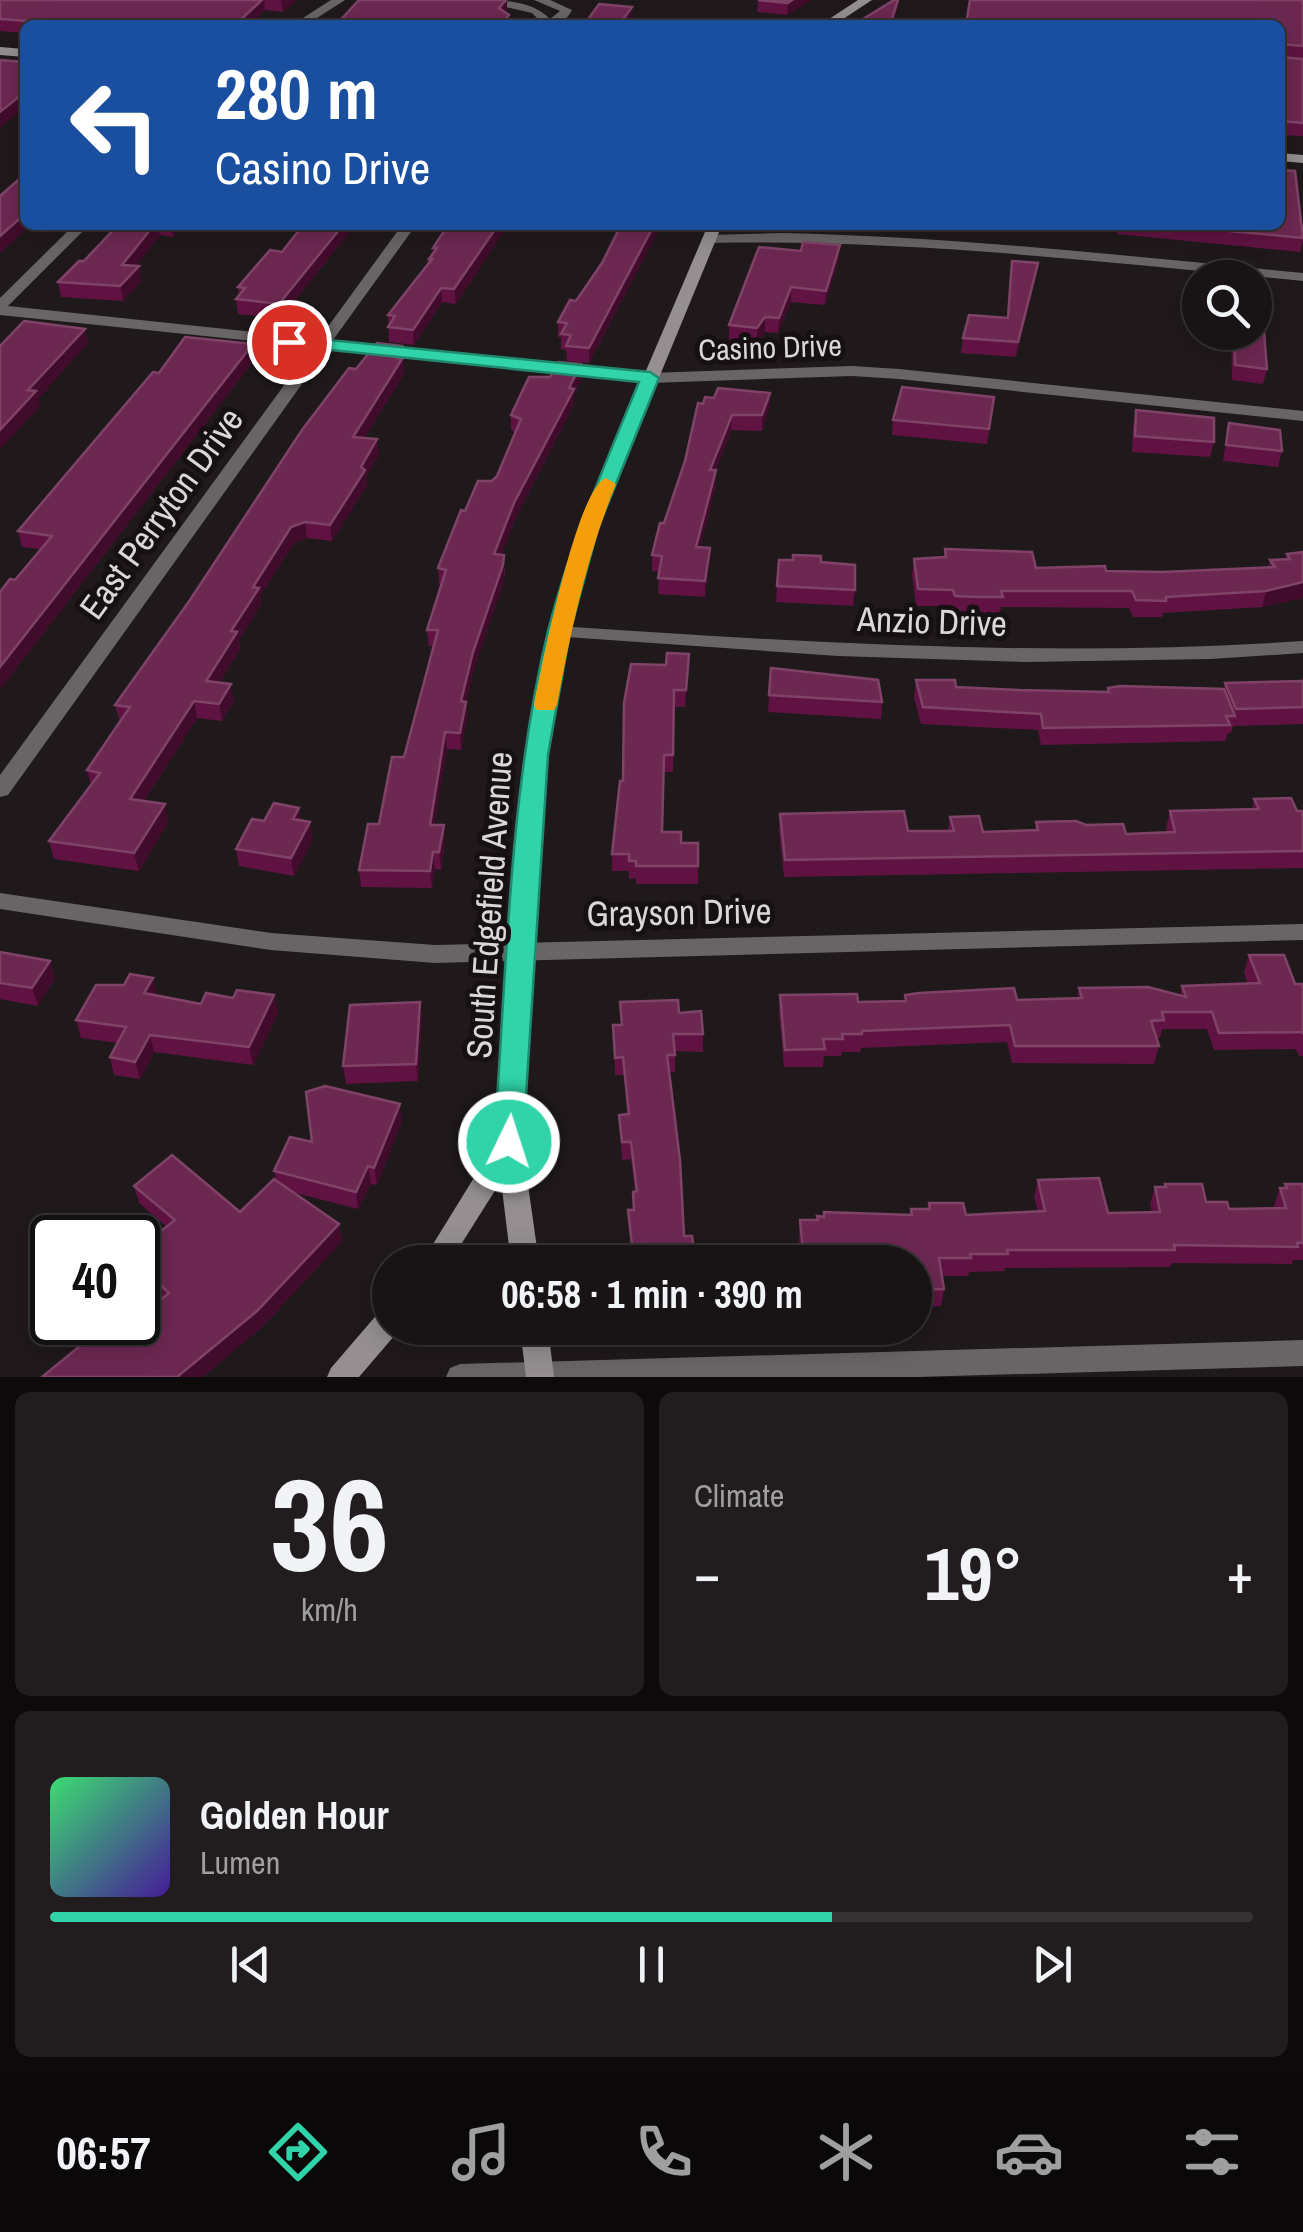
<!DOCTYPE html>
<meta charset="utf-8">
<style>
body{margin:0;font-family:"Archivo Narrow",sans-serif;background:#211c1e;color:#f1f3f6;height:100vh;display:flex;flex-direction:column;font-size:38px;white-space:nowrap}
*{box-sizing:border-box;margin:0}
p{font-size:32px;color:#9f9ea0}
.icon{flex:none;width:55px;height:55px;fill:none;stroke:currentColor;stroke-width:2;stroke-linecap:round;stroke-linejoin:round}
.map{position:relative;height:1377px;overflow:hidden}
.side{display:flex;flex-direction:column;gap:15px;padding:15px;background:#0d0a0c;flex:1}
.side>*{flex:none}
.banner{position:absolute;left:20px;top:20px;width:1265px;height:210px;border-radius:15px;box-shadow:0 5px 25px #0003,0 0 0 2px #363234;background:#1a4fa0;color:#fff;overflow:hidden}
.buttons{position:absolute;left:1182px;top:260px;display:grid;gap:20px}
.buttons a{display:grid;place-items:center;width:90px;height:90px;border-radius:50%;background:#181315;box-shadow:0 5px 25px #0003,0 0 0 2px #363234;font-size:50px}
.speed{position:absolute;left:30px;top:1215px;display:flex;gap:20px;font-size:50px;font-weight:700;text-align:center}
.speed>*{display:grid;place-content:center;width:130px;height:130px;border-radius:50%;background:#181315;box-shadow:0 5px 25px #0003,0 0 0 2px #363234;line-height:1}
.speed .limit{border:5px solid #111;border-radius:15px;background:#fff;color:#111}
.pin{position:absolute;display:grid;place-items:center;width:85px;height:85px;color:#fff;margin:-42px;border:5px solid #fff;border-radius:50%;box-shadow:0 2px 10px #0007}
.me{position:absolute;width:110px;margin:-55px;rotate:4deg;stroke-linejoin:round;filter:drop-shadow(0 0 8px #0008)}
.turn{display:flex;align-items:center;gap:35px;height:210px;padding:0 30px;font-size:45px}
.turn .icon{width:130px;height:130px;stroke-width:2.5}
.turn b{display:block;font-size:70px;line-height:85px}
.big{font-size:75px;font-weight:700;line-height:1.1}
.side .widget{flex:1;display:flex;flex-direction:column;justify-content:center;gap:15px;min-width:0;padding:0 35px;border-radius:15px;background:#211c1e}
.side .dial{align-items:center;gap:0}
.dial b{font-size:130px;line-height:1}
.song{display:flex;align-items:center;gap:30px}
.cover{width:120px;height:120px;border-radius:15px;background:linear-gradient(135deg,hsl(140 70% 55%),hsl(260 70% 35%))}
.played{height:10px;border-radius:5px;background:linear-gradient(90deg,#31d4a9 65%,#363234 65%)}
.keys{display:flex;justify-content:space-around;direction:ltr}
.heat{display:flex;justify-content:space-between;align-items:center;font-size:55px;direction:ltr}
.side .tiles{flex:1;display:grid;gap:15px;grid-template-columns:1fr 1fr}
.widget:last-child{grid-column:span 2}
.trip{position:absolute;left:372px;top:1245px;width:560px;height:100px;border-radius:50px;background:#181315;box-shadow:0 5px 25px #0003,0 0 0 2px #363234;font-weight:700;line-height:100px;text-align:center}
.tabs{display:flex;height:160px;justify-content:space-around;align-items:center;background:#0a0808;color:#9f9ea0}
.tabs .icon{width:70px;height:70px}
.tabs .current{color:#31d4a9}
.tabs b{font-size:45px;color:#f1f3f6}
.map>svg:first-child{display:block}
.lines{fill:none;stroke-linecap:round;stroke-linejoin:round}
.street{fill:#696566;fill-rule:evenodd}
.secondary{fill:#958f92;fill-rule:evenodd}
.wall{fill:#601342}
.shaded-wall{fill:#410c2c}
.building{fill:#6d2852;stroke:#7f4367;stroke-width:2.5}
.route{fill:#31d4a9;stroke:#208a6e;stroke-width:2.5}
.slow{fill:#f59e0b}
.labels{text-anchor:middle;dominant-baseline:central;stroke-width:10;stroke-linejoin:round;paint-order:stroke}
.far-street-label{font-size:30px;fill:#dbd6d8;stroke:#161013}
.street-label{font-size:35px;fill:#dbd6d8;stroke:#161013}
</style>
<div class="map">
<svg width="1303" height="1377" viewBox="0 0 1303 1377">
<rect width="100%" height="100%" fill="#20191c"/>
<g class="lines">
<g class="street">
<polygon points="331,0 345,0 306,25 292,25"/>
<path d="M475,0C501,0 532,0 550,19L560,11L534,0H550L572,10C564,25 555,25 539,25L541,22L532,13Z"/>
<polygon points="74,225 89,225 8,306 319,339 402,225 416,225 333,340 650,373 852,366 899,369 1303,411 1303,421 899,379 852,376 650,383 327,349 8,795 0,797 0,775 312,347 0,315 0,298"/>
<path d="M783,233C957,237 1130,256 1303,273V281C1105,262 908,239 709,243L702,239L709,235Z"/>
<path d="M559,626C807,643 1054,658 1303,641V653L1210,659L1024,662L838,656L552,636L549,632L552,628Z"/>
<polygon points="0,893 271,933 435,945 1303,924 1303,940 435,963 271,950 0,909"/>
<polygon points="1303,1340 1303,1366 917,1377 446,1377 450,1368 460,1364"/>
</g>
<g class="secondary">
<polygon points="858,0 872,0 834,25 820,25"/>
<polygon points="0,47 25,49 25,57 0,55"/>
<polygon points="1280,153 1303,155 1303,163 1280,161"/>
<polygon points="708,225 722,225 597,528 569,632 546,755 522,1143 539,1262 511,1262 501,1181 450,1262 422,1262 496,1142 526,755 549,632 579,528"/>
<polygon points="390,1308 390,1328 401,1328 359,1377 327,1377 331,1368 380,1311"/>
<polygon points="520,1328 548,1328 554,1377 526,1377"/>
</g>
</g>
<g class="wall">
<polygon points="0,0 297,0 283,12 265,10 250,25 25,25 25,33 0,31"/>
<polygon points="758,0 811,0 787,15 757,12"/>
<polygon points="970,0 1303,0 1303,58 1280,56"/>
<polygon points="1280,57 1303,59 1303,136 1280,135"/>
<polygon points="118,225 184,225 173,237 160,235 135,266 141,281 123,301 61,297 58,282 84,261"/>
<polygon points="303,225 355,225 281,318 238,314 236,299 239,295 238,287 282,252"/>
<polygon points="620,225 658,225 658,231 589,363 567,361 566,350 561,349 561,337 558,337 558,322 576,301 602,263"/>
<polygon points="1014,225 1070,225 1069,230"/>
<polygon points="1117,225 1280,225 1303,234 1303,240 1300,252 1117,234"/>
<polygon points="503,232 456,304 442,302 414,345 389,342 388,315 429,263 429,259 433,252 433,248"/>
<polygon points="839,259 825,305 791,302 778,333 765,332 757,343 729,340 729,325"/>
<polygon points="1010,275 1036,277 1016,357 961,353 963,338 1007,318"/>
<polygon points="1231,332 1255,332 1267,369 1263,384 1232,380"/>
<polygon points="253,344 255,359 0,689 0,592 15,580 40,549 22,547 18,531 159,373"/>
<polygon points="402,346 404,374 364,438 379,455 366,477 367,485 332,541 307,538 294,543 260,596 261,604 239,640 240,649 219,683 234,701 222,721 197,718 144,801 168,822 139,871 54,859 49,841 91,785 87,770 120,722 115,705 356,369"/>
<polygon points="581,380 574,394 574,404 515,519 501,555 505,571 504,581 474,669 466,702 467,718 461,750 447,749 434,825 445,842 441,870 435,869 432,888 361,887 359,870 379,824 404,757 434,646 429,646 427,630 441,585 439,584 438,568 465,511 497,476 516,432 511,430 511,415"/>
<polygon points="770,393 769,408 762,431 731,430 716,470 716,486 700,547 710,548 705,597 658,594 659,572 652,571 652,555 714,398"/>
<polygon points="994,397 987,444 892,435 893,420"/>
<polygon points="1136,410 1214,442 1210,457 1132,452 1133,426"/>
<polygon points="1229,423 1282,451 1278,467 1223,461"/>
<polygon points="945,549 1036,568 1162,572 1268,567 1270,560 1285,559 1287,554 1303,552 1303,598 1262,607 1163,613 1162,617 1133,617 1129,608 1001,607 1000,613 953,613 951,606 916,606 912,575 914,559 944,557"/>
<polygon points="779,560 855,590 853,606 776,602"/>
<polygon points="689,654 685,707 674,707 673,772 664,772 662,832 681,843 698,843 698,884 636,884 636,878 629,879 629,871 612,871 612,854 623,781 666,665"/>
<polygon points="771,668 882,702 881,719 768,712"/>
<polygon points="1303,677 1303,724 1233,726 1231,733 1228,733 1225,741 1041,745 1038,730 921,724 914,697 916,680 956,687 1019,690 1108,692 1108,688 1224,689 1225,683 1302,681"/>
<polygon points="1254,799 1297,811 1303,811 1303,868 784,877 779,831 780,814 908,831 948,831 950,817 983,832 1035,830 1036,822 1086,825 1126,834 1167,832 1166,828 1170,811 1252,809"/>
<polygon points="299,808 301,821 313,839 294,876 239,866 236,849 264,821"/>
<polygon points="0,952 55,978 38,1006 0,999"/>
<polygon points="1249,955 1295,984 1303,984 1303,1056 1299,1056 1296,1049 1214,1050 1207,1029 1162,1029 1160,1038 1156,1038 1159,1046 1154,1064 1012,1063 1007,1042 861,1048 860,1052 842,1052 841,1056 824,1056 823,1067 784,1067 779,1012 780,995 858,1002 905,1001 905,995 1017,1000 1077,998 1079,988 1180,996 1182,986 1248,984 1244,973"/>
<polygon points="157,995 201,1004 274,995 278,1013 253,1065 154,1052 140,1079 114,1075 110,1057 118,1043 81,1038 76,1020"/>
<polygon points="420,1002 422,1020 418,1081 346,1084 343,1066"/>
<polygon points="620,1002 679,1013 703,1034 703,1052 675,1051 675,1072 669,1072 684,1236 692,1236 695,1262 632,1262 628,1210 633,1210 633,1192 635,1191 631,1159 622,1160 619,1115 627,1114 624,1075 615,1075 614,1042 621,1025"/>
<polygon points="402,1121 377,1185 371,1184 358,1209 292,1192 339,1224 342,1241 261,1328 112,1338 161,1299 138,1276 138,1249 167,1227 139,1203 134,1186 240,1212 276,1181 274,1171 312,1142"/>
<polygon points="1038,1180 1108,1213 1152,1212 1150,1204 1155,1187 1164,1187 1165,1184 1206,1202 1229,1209 1275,1208 1274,1206 1280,1188 1284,1188 1285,1184 1303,1184 1303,1260 1293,1260 1292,1264 1172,1263 1170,1267 1005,1268 1004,1271 969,1272 968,1276 941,1276 944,1289 941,1306 915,1307 915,1262 801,1262 799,1237 800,1220 910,1215 911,1209 928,1209 929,1203 966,1215 1038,1211 1034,1197"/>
</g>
<g class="shaded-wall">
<polygon points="262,0 264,0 265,10 250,25 235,25"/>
<polygon points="281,0 297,0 283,12"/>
<polygon points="507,0 507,11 499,21 499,8"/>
<polygon points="792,0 811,0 787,15 788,3"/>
<polygon points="898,0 898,8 893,25 890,25"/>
<polygon points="632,7 632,19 628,25 619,25"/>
<polygon points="509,15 509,25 501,25"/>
<polygon points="25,92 25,107 0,128 0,112"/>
<polygon points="25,214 25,225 31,225 0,253 0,236"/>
<polygon points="154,225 158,225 160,235 125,279 122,265"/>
<polygon points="171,225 184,225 173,237"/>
<polygon points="343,225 355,225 281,318 279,304"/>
<polygon points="498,225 503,225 503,232 456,304 454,289"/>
<polygon points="651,225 658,225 658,231 589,363 589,348"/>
<polygon points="840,245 839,259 825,305 826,291"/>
<polygon points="1038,263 1036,277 1016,357 1018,342"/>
<polygon points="139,266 141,281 123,301 120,286"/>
<polygon points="791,287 791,302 778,333 779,318"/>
<polygon points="441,288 442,302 414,345 413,330"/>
<polygon points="765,317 765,332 757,343 757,328"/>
<polygon points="85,329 88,343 38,399 40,406 0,449 0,430 28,390"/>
<polygon points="253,344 255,359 0,689 0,667"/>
<polygon points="402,346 404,374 355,452 353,437 394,357"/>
<polygon points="581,364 581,380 574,394 574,404 515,519 495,570 494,554 514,503"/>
<polygon points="770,393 769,408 762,431 762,415"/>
<polygon points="732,415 731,430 710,485 710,470"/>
<polygon points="377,439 379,455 366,477 367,485 332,541 330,525"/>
<polygon points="716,470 716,486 696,563 696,547"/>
<polygon points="305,522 307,538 294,543 260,596 261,604 239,640 240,649 209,698 206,681 253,587 291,527"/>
<polygon points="710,548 709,564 705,597 705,581"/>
<polygon points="504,555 504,581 474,669 466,702 467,718 461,750 460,733 461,701 473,652"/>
<polygon points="1303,582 1303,598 1262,607 1266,591"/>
<polygon points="231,684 234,701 222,721 219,704"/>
<polygon points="194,701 197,718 134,816 130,799"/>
<polygon points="445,732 447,749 432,842 430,825"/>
<polygon points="165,804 168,822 139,871 134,853"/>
<polygon points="299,808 302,826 293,819"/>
<polygon points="310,822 313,839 294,876 291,858"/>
<polygon points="444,825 445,842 441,870 439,852"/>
<polygon points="433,852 435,869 432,888 430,871"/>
<polygon points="50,961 55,978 38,1006 32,988"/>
<polygon points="153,978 157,995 144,993"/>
<polygon points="274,995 278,1013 253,1065 249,1047"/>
<polygon points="420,1002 422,1020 418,1081 416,1064"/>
<polygon points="150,1035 154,1052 140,1079 135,1062"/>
<polygon points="400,1104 402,1121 377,1185 374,1168"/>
<polygon points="368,1166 371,1184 358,1209 356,1192"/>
<polygon points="339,1224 342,1241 261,1328 203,1377 177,1377"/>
</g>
<g class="building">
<polygon points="0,0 262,0 235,25 80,25 0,19"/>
<polygon points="359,0 506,0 499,8 509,15 501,25 336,25"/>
<polygon points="758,0 792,0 788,3"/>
<polygon points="894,0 898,0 890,25 857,25 858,22"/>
<polygon points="970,0 1303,0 1303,46 1280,44 1280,49 1280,25 966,25"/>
<polygon points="599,4 632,7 619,25 584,25"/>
<polygon points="1280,57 1303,59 1303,123 1280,121"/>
<polygon points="0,60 25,62 25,92 0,112"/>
<polygon points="1280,170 1295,171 1303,238 1167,225 1280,225"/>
<polygon points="25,174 25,214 0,236 0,196"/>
<polygon points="118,225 154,225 122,265 139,266 120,286 58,282 79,261 84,261"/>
<polygon points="303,225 343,225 279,304 236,299 245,288 238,287 270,250 282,252"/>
<polygon points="448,225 498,225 454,289 441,288 413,330 388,327 395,316 388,315 432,259 429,259 437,248 433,248"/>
<polygon points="621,225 654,225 589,348 566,346 571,335 561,334 567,323 558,322 570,300 576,301 602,263"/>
<polygon points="803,242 840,245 826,291 791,287 779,318 765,317 757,328 729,325 759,247 801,251"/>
<polygon points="1012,261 1038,263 1018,342 963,338 969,315 1008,318"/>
<polygon points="1255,282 1260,283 1267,369 1235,365 1234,332 1255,332"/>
<polygon points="24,321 85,329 28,390 36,391 0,430 0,346"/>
<polygon points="185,337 253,344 0,667 0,592 10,579 15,580 52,536 18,531 153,372 159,373"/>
<polygon points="377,343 402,346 394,357 402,359 353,437 377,439 361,467 365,470 330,525 305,522 291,527 253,587 259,588 231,631 237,632 206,681 231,684 219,704 194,701 130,799 165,804 134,853 49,841 100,773 87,770 130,707 115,705 190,600 302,430 349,368 356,369"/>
<polygon points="558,362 581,364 569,388 574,389 514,503 494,554 504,555 503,565 473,652 461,701 466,702 460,733 445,732 430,825 444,825 439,852 433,852 430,871 359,870 368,824 379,824 392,757 404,757 438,630 427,630 446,570 438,568 461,510 465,511 478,481 492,481 497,476 521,419 511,415 529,377 550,377"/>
<polygon points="902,387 994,397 989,429 893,420"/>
<polygon points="718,388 770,393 762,415 732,415 710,470 716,470 696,547 710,548 705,581 658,578 662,556 652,555 660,523 664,523 685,461 698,403 703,404 705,397 714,398"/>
<polygon points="1136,410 1214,418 1214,442 1135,436"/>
<polygon points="1229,423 1280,430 1282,451 1226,445"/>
<polygon points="945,549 1032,552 1036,568 1105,566 1106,571 1162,572 1275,567 1270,560 1290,559 1287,554 1303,552 1303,582 1266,591 1166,597 1166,601 1136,600 1132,591 1001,591 1003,597 977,597 955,596 953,590 918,589 914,559 946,557"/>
<polygon points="793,555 821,556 821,562 855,565 855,590 777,586 779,560 793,560"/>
<polygon points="667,653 689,654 686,690 674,690 673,755 664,755 662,832 681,832 681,843 698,843 698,866 636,866 636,861 629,861 629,854 612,854 620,781 623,781 624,703 631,664 666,665"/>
<polygon points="771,668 878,680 882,702 769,695"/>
<polygon points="916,680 955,680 956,687 1019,690 1109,692 1108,688 1120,686 1224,689 1235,716 1226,716 1230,725 1043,728 1041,714 923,707"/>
<polygon points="1303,681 1303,707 1236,709 1225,683"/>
<polygon points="1291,798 1297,811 1303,811 1303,851 785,860 780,814 904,811 908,831 954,831 950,817 979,816 983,832 1038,830 1036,822 1076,821 1086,825 1123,824 1126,834 1175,832 1170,811 1259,809 1254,799"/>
<polygon points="274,803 299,808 293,819 310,822 291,858 236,849 252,819 264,821"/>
<polygon points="0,952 50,961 32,988 0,983"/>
<polygon points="1249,955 1284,955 1295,984 1303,984 1303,1034 1302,1032 1219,1033 1212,1012 1162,1012 1164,1020 1151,1021 1159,1046 1015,1046 1010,1025 862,1031 862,1034 842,1034 843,1039 823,1039 825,1049 785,1050 780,995 857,994 858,1002 906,1001 905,995 919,993 1014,988 1017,1000 1082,998 1079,988 1148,987 1186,997 1182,986 1260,983"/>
<polygon points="130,974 153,978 144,993 201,1004 206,993 233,998 237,990 274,995 249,1047 150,1035 135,1062 110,1057 126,1027 76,1020 96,985 124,985"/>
<polygon points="678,1000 679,1013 701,1011 703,1034 673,1034 675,1055 667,1055 680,1160 684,1236 692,1236 695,1259 643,1262 641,1244 632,1245 628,1210 634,1210 633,1192 637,1191 631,1142 622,1142 619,1115 629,1114 623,1057 615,1058 613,1025 622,1025 620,1002"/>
<polygon points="420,1002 416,1064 343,1066 350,1005"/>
<polygon points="325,1086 400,1104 374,1168 368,1166 356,1192 274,1171 290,1137 312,1142 306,1092"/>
<polygon points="172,1155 240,1212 274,1179 339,1224 257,1311 177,1377 42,1377 102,1328 112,1338 132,1322 138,1322 138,1318 169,1293 138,1263 138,1249 175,1220 134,1186"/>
<polygon points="1099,1178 1108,1213 1160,1212 1155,1187 1166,1187 1165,1184 1202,1184 1206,1202 1227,1202 1229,1209 1286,1208 1280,1188 1287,1188 1285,1184 1303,1184 1303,1243 1297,1243 1298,1247 1174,1245 1175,1250 1007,1250 1008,1254 970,1254 971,1258 939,1258 944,1289 915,1290 915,1262 907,1262 906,1252 804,1260 800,1220 818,1220 817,1216 824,1217 824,1212 912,1215 911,1209 930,1209 929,1203 963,1203 966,1215 1045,1211 1038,1180"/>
</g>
<path class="route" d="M289,336L650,372L659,378L598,528L570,632L548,755L523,1142L519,1151L509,1154L498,1151L494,1142C507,973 508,797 548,631C570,544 605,464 639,382L283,345L280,342Z"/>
<path class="slow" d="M606,478L616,484C587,555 571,630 557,705L554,710H537L534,705C541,670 577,487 606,478Z"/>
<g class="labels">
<g class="far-street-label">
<text transform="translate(770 347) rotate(-2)">Casino Drive</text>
</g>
<g class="street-label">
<text transform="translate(161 513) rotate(-54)">East Perryton Drive</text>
<text transform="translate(932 621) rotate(2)">Anzio Drive</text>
<text transform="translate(489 905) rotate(-86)">South Edgefield Avenue</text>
<text transform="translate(679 912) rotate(-1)">Grayson Drive</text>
</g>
</g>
</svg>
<div class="buttons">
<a><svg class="icon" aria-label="search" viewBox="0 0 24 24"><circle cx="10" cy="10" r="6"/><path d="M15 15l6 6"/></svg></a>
</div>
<div class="speed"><div class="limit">40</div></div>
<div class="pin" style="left:289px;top:342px;background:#d93025"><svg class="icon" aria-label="arrive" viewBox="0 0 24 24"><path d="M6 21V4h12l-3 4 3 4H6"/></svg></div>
<svg class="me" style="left:509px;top:1142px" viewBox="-20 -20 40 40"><circle r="17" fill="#31d4a9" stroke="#fff" stroke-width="3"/><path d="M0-11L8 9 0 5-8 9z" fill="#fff"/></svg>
<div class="trip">06:58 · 1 min · 390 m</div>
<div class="banner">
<div class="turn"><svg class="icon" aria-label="left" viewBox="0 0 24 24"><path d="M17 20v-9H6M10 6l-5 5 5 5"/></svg><div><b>280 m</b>Casino Drive</div></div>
</div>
</div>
<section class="side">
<div class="tiles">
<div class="widget dial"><b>36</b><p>km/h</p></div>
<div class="widget"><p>Climate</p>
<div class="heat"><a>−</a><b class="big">19°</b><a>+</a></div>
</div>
<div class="widget">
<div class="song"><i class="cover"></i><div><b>Golden Hour</b><p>Lumen</p></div></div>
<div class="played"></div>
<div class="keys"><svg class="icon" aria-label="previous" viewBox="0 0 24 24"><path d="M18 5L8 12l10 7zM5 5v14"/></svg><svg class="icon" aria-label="pause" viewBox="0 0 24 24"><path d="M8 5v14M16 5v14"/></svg><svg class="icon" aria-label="next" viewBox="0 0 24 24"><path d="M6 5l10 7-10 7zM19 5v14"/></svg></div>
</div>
</div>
</section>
<nav class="tabs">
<b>06:57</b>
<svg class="icon current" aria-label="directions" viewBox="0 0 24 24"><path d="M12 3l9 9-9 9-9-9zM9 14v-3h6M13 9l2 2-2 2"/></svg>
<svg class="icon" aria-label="music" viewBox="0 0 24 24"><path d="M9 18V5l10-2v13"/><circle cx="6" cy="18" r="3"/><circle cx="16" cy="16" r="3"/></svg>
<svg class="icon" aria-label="phone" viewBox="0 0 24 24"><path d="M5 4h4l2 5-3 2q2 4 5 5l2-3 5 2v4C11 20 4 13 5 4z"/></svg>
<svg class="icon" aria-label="climate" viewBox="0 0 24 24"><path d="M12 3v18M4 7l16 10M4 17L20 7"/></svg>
<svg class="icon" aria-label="car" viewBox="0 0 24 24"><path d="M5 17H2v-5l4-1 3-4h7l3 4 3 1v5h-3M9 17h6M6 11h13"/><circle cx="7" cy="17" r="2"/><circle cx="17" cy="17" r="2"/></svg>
<svg class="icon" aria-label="filters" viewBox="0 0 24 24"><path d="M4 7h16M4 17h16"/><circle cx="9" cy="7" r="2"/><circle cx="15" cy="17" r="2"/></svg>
</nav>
